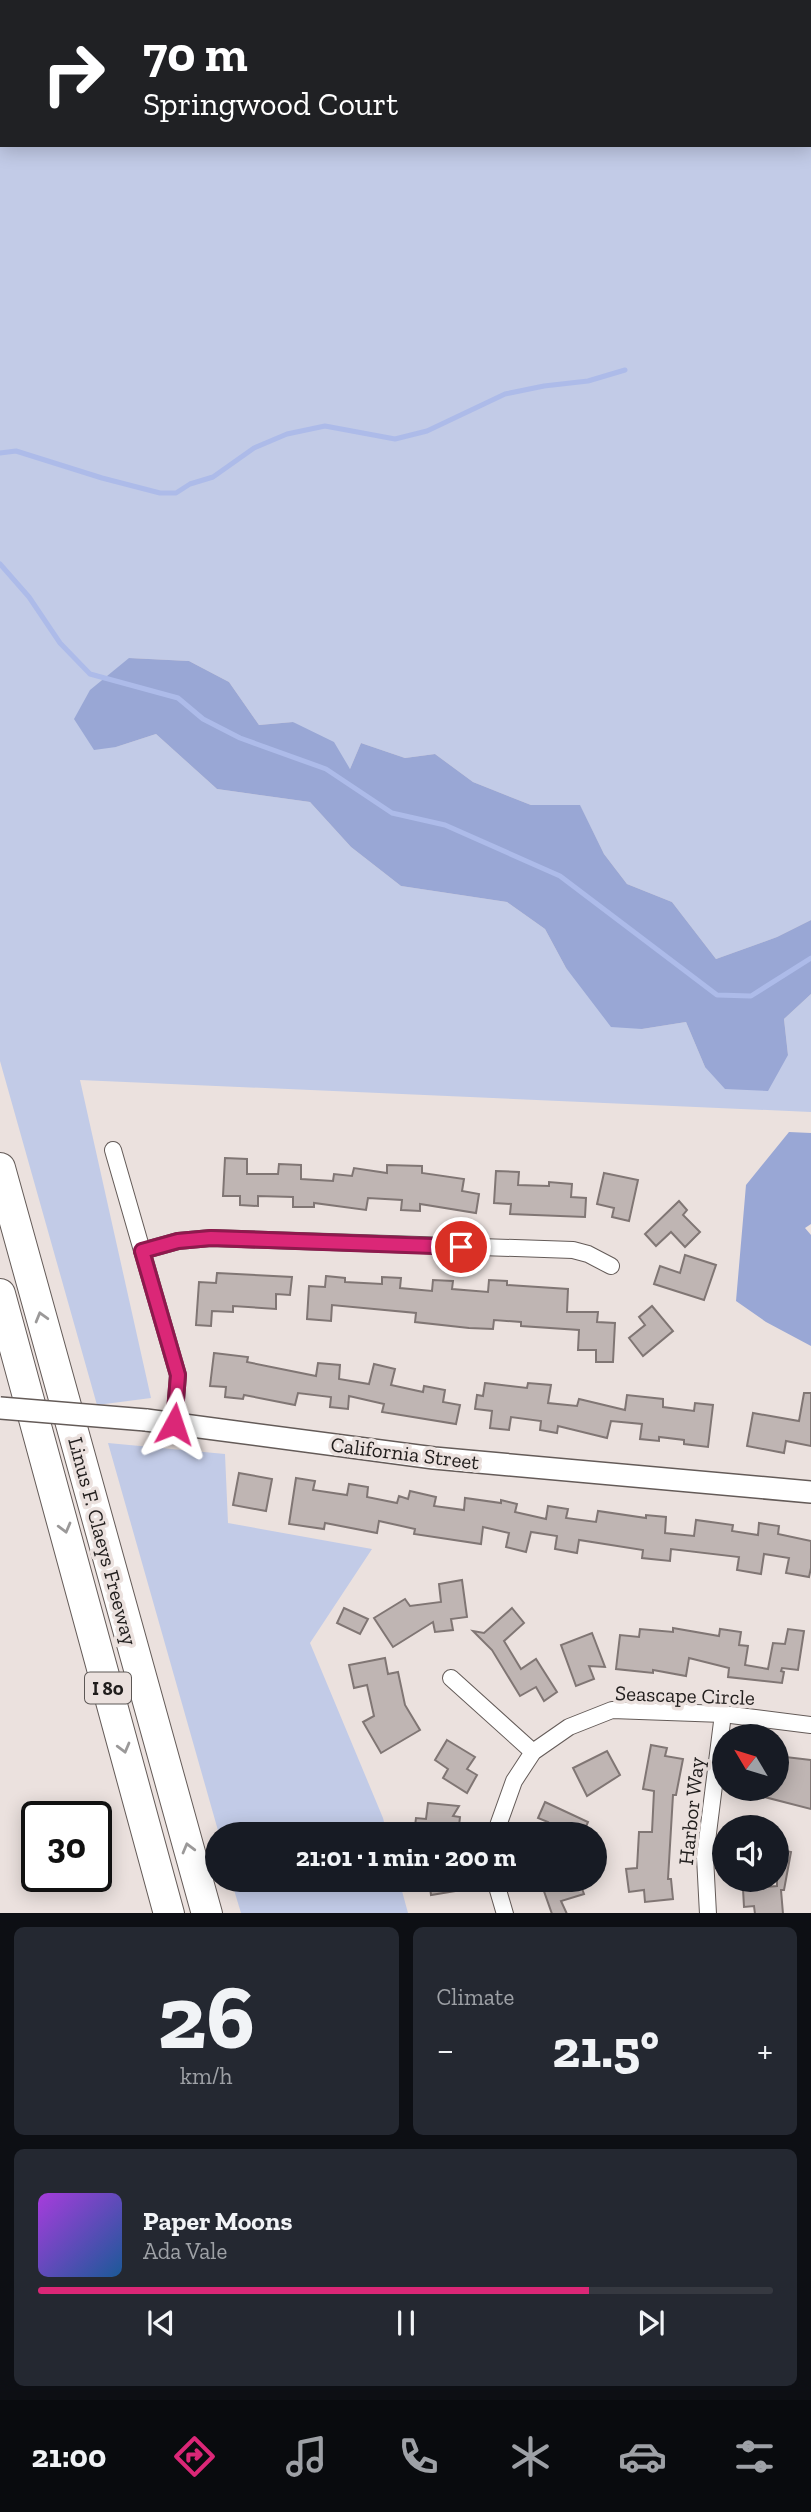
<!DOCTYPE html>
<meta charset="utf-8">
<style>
body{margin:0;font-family:"Zilla Slab",serif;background:#242831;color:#f1f3f6;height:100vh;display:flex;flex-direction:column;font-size:26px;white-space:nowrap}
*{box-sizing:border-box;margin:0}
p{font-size:23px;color:#9ea1a6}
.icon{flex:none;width:38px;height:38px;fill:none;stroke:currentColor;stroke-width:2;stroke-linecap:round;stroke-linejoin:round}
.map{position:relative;height:1913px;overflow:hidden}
.panel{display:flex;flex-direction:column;gap:14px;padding:14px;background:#0d0f14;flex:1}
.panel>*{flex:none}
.hud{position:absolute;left:0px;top:0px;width:812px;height:147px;box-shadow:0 4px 18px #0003;background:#202124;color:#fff;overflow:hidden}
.needle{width:46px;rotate:308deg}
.fabs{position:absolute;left:712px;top:1724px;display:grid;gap:14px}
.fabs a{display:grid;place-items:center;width:77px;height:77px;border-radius:50%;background:#171b24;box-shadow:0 4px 18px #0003;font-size:35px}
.speed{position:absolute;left:21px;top:1801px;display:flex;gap:14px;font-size:35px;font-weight:700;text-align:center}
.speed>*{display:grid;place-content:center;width:91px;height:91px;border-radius:50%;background:#171b24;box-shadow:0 4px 18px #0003;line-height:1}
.speed .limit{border:4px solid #111;border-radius:10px;background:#fff;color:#111}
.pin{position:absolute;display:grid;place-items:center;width:60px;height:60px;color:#fff;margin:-30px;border:4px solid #fff;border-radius:50%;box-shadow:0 2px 7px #0007}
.me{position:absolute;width:77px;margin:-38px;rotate:5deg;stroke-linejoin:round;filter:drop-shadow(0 0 5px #0008)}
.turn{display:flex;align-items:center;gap:24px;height:147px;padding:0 28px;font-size:32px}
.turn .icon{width:91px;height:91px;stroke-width:2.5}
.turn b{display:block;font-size:49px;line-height:60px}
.big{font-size:52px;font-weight:700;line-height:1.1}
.panel .card{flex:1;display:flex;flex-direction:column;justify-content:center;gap:10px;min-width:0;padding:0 24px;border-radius:10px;background:#242831}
.panel .dial{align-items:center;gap:0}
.dial b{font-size:91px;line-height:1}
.song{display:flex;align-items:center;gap:21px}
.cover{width:84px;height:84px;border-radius:10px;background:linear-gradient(135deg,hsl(280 70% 55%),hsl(210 70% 35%))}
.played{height:7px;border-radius:4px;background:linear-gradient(90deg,#db2777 75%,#363941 75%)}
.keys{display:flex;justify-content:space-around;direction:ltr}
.heat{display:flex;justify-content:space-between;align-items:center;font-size:38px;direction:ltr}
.panel .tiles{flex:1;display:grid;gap:14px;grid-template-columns:1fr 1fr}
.card:last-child{grid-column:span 2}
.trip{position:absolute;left:205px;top:1822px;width:402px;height:70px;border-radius:35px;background:#171b24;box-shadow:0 4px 18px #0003;font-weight:700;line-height:70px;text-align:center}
.dock{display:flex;height:112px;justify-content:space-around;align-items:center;background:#090b0e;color:#9ea1a6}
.dock .icon{width:49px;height:49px}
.dock .on{color:#db2777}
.dock b{font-size:32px;color:#f1f3f6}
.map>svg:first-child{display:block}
.green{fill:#c2cbe7}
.forest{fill:#99a7d5}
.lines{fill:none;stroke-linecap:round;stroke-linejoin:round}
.stream{stroke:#adbbe9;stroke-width:5}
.building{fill:#bfb5b3;stroke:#807674;stroke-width:2}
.minor-casing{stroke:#645b58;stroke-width:18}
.tertiary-casing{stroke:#645b58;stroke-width:24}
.motorway-casing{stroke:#645b58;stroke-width:32}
.minor{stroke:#fff;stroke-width:16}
.tertiary{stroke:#fff;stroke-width:21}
.motorway{stroke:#fff;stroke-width:30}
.tertiary-bridge-casing{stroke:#645b58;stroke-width:24;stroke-linecap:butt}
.tertiary-bridge{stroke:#fff;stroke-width:21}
.oneway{stroke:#9b9999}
.route-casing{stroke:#8e194d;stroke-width:18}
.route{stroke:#db2777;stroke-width:12}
.labels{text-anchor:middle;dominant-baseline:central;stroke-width:7;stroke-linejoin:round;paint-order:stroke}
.shield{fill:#ebe1de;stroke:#5d5856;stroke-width:2}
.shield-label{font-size:19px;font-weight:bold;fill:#201d1c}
.street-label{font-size:21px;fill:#201d1c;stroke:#ebe1de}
</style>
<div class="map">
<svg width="811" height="1914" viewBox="0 0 811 1914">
<rect width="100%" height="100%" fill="#ebe1de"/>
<g class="green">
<polygon points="0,0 742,2 2,2 2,145 810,145 811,6 811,920 777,937 716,959 672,902 627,884 604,854 580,806 531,805 473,782 435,754 405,758 361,743 350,769 293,722 259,725 229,682 189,661 129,658 116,747 156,734 217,789 310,802 351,847 401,886 507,902 545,929 566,968 642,1029 686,1022 705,1067 788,1055 784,1019 811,994 811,1112 80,1080 151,1398 97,1405 0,1061"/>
<polygon points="108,1443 225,1454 228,1523 372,1549 310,1643 383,1818 387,1834 219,1834"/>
<polygon points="231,1880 399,1880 408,1913 241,1913"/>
</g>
<g class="forest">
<polygon points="129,658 189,661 229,682 259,725 293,722 334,742 350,769 361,743 405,758 435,754 473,782 531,805 580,805 604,854 627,884 672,902 716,959 777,937 811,920 811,994 784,1019 788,1055 768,1091 725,1089 705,1067 686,1022 642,1029 611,1027 566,968 545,929 507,902 401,886 351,847 310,802 217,789 156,734 116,747 94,750 74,719 90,690"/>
<polygon points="789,1132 811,1133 811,1224 805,1228 811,1235 811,1346 766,1322 736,1301 746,1185"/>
</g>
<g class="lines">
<g class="stream">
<polyline points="0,453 16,451 102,478 160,493 176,493 190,484 213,477 254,448 287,434 325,426 395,439 427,431 505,394 544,386 588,381 625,370"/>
<polyline points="0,564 29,597 60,643 90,674 178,698 203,719 240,738 326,769 392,813 445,825 560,876 717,995 751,996 811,958"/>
</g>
</g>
<g class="building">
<polygon points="225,1158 247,1159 247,1174 278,1174 279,1164 301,1165 301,1179 333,1181 334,1174 352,1176 354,1168 387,1173 387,1165 422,1166 422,1173 464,1179 462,1191 479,1194 476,1213 420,1204 420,1211 401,1210 402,1200 368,1198 366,1210 314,1203 314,1207 293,1207 293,1197 258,1196 258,1206 240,1205 240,1196 223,1196"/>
<polygon points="496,1171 519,1172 518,1185 549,1186 549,1182 572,1184 571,1197 586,1198 585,1217 510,1214 511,1204 494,1203"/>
<polygon points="604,1173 638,1180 629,1221 612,1217 614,1208 597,1204"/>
<polygon points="679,1201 687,1210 683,1215 700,1232 685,1247 671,1232 656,1246 645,1234"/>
<polygon points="685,1255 716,1265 704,1300 654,1284 660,1266 680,1273"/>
<polygon points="217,1273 292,1277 290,1295 276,1294 276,1309 233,1306 233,1312 212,1311 211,1326 196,1325 199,1282 216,1283"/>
<polygon points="326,1276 345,1278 345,1282 382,1284 382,1277 401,1278 400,1288 432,1291 433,1280 453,1281 452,1289 488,1292 489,1280 507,1281 507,1285 568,1289 567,1312 598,1312 597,1322 615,1323 613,1362 596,1362 596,1350 578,1350 579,1330 521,1326 521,1322 494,1320 493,1329 469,1328 415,1322 416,1313 332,1305 331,1321 307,1319 309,1286 325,1287"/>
<polygon points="652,1306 673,1331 643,1356 629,1338 645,1325 639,1317"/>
<polygon points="214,1353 248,1357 247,1362 316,1376 318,1363 340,1365 339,1379 369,1384 374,1364 395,1369 391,1385 423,1392 424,1386 445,1390 443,1402 460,1405 456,1424 382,1412 384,1404 349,1396 348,1409 330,1407 331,1397 298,1393 295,1405 244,1395 243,1399 225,1397 226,1387 210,1386"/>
<polygon points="485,1383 527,1388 528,1383 551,1385 548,1403 577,1406 579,1399 625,1410 627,1395 663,1399 663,1407 694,1411 695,1403 713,1405 708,1447 684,1444 684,1440 659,1437 659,1441 640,1439 642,1424 611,1421 607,1438 558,1426 557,1433 540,1430 541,1421 511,1417 509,1430 490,1428 492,1411 475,1409 477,1395 483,1396"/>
<polygon points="804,1393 811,1393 811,1446 786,1441 784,1453 747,1446 753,1413 799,1421"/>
<polygon points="239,1473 272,1479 266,1511 233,1505"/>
<polygon points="296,1478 315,1481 313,1490 347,1495 349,1484 368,1487 367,1497 397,1503 399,1496 408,1499 410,1491 436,1497 434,1506 464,1510 465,1498 501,1503 501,1500 517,1504 515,1512 546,1519 548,1506 568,1509 566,1518 596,1522 598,1511 646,1518 646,1515 666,1517 665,1533 694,1536 696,1520 733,1525 732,1531 758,1535 759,1523 779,1526 778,1534 811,1541 811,1568 809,1577 786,1573 789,1558 764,1554 761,1574 737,1570 739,1557 671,1549 670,1561 642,1558 643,1550 579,1540 577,1553 555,1549 557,1536 531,1532 526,1552 506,1547 509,1533 483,1527 481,1544 414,1534 415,1529 379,1521 377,1533 325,1523 324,1529 289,1524"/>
<polygon points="462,1580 467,1617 451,1619 453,1630 435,1632 433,1622 393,1647 374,1618 405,1599 410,1606 441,1602 439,1584"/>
<polygon points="344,1608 368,1619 360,1634 337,1623"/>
<polygon points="512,1608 524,1623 504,1641 521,1669 536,1659 557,1692 544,1701 536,1687 520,1696 492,1650 473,1631 484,1633"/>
<polygon points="673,1628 719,1636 720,1629 741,1632 739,1645 748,1646 745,1665 768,1669 773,1643 785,1644 788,1629 804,1631 798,1670 782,1668 781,1671 784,1672 782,1683 728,1677 729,1668 689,1658 686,1676 653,1670 653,1673 616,1669 620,1635 639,1637 640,1629 673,1632"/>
<polygon points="592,1633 605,1667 589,1666 594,1679 576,1686 561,1645"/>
<polygon points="385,1658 388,1674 398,1672 405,1705 420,1730 381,1753 363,1722 374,1716 367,1685 354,1688 349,1665"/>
<polygon points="447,1740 475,1757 467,1769 477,1775 467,1793 443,1778 448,1769 435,1760"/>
<polygon points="651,1745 667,1748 665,1756 683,1759 676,1795 673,1795 668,1879 671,1879 673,1899 645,1902 644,1890 629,1892 626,1869 637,1868 639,1832 652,1832 654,1791 643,1789"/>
<polygon points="607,1751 620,1775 587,1796 573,1768"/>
<polygon points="777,1756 811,1760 811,1809 749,1793 750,1788 777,1788"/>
<polygon points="545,1802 588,1822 583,1834 543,1834 548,1822 538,1818"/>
<polygon points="428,1803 459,1806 453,1816 460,1817 458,1834 414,1834 416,1818 426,1819"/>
<polygon points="777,1849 791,1852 784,1890 781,1890 783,1914 755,1914 754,1906 744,1907 743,1889 777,1886"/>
<polygon points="429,1880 479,1880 480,1887 431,1895"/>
<polygon points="540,1880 579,1880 584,1894 561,1901 567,1914 552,1914"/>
</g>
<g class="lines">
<defs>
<g id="minor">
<polyline points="113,1150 178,1375 174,1424"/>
<polyline points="142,1251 178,1241 211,1238 573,1250 588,1254 611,1266"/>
<polyline points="451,1678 533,1752"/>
<polyline points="495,1834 514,1781 533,1752 569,1727 612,1710 723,1714 811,1725"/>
<polyline points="495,1880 505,1914"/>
<polyline points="708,1914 705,1857 723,1714"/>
</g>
<polyline id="tertiary" points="146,1420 434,1458 811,1492"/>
<g id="motorway">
<polyline points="0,1168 207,1914"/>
<polyline points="0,1294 169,1914"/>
</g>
</defs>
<use href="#minor" class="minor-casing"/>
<use href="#tertiary" class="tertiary-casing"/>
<use href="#motorway" class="motorway-casing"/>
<use href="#minor" class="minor"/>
<use href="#tertiary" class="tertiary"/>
<use href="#motorway" class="motorway"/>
<defs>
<polyline id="tertiary-bridge" points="0,1408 146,1420"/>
</defs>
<use href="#tertiary-bridge" class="tertiary-bridge-casing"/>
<use href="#tertiary-bridge" class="tertiary-bridge"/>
</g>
<defs><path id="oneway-chevron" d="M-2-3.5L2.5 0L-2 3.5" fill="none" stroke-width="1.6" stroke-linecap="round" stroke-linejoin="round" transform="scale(1.75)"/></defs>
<g class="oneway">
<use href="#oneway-chevron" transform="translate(41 1317) rotate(-106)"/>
<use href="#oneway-chevron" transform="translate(65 1528) rotate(75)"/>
<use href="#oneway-chevron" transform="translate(124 1748) rotate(75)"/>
<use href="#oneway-chevron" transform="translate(188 1848) rotate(-105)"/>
</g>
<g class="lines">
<defs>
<polyline id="route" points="174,1424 178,1375 142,1251 178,1241 211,1238 461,1247"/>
</defs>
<use href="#route" class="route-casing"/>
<use href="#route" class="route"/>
</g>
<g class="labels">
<rect class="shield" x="85" y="1672.5" width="46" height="31" rx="5"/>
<g class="shield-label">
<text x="108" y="1688">I 80</text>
</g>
<g class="street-label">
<text transform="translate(405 1453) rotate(7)">California Street</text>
<text transform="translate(103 1541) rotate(75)">Linus F. Claeys Freeway</text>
<text transform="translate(685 1695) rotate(2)">Seascape Circle</text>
<text transform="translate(691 1811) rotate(-84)">Harbor Way</text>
</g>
</g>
</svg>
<div class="fabs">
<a><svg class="needle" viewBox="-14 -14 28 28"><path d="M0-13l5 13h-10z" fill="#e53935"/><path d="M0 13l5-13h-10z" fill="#9ea1a6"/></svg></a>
<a><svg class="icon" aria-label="sound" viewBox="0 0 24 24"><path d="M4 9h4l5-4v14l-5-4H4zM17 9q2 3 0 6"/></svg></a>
</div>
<div class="speed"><div class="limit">30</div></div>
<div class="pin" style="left:461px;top:1247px;background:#d93025"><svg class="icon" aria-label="arrive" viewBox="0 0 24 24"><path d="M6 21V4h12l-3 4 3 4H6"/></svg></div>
<svg class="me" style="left:174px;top:1424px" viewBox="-20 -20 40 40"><path d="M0-17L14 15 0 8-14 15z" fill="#db2777" stroke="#fff" stroke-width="4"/></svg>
<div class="trip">21:01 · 1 min · 200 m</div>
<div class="hud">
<div class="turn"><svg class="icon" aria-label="right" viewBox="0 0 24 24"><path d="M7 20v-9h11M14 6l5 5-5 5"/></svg><div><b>70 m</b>Springwood Court</div></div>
</div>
</div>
<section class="panel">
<div class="tiles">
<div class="card dial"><b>26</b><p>km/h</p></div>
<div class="card"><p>Climate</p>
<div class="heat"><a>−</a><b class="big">21.5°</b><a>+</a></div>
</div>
<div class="card">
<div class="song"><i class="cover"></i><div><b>Paper Moons</b><p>Ada Vale</p></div></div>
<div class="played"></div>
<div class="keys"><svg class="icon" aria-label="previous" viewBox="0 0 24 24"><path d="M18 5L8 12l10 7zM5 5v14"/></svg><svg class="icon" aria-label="pause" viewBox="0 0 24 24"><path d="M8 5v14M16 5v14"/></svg><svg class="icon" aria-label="next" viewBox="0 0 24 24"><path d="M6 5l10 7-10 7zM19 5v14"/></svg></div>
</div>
</div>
</section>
<nav class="dock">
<b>21:00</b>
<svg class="icon on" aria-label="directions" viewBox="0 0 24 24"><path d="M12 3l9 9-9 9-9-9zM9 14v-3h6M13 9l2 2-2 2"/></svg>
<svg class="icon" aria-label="music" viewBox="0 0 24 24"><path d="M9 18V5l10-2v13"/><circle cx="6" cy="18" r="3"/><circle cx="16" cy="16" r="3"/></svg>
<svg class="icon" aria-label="phone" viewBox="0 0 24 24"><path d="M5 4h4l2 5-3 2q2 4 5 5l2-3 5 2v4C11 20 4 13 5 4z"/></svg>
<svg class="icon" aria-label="climate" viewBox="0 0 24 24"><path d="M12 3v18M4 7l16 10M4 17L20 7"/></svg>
<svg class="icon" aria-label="car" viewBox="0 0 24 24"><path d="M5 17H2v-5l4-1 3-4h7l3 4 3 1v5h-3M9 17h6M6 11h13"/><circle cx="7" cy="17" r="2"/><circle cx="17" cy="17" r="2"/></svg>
<svg class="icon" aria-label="filters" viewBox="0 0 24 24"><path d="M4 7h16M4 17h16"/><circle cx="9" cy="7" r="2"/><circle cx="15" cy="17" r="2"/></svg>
</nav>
